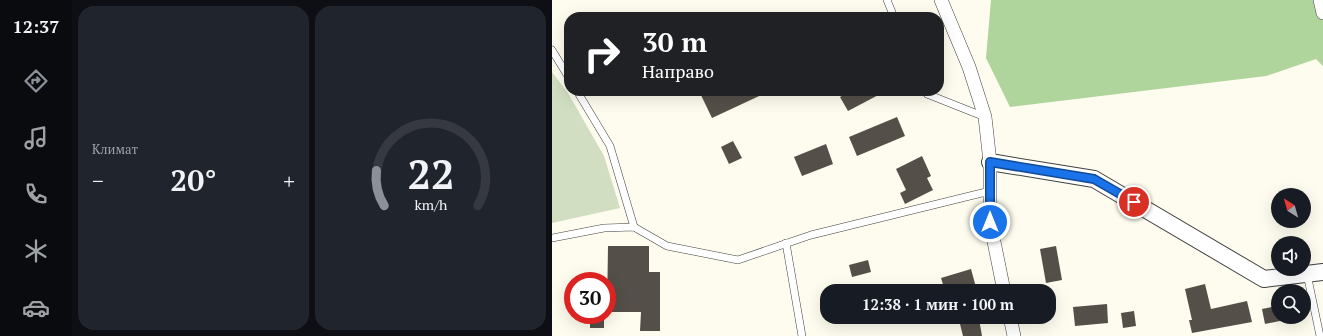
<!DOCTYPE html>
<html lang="ru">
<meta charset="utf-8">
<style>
body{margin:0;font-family:"PT Serif",serif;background:#20242c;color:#f1f3f6;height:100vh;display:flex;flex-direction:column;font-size:15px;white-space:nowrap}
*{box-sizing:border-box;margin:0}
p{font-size:13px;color:#9ea1a6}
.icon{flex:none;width:22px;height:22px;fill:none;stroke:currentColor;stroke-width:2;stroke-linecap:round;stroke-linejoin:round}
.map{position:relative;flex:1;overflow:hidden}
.sheet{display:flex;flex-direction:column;gap:6px;padding:6px;background:#0d0f14;width:480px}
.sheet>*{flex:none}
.banner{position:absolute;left:12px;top:12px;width:380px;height:84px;border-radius:16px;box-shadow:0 4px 16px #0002;background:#202124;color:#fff;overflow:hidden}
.needle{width:26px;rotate:323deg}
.fabs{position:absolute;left:719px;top:188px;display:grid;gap:8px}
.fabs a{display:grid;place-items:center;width:40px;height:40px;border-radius:50%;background:#171b24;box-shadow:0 4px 16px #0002;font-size:20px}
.speed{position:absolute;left:12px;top:272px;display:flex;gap:8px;font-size:20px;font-weight:700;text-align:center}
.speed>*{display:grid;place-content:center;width:52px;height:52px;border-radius:50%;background:#171b24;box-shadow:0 4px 16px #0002;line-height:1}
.speed .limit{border:6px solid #d22;background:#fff;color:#111}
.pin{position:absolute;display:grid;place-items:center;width:34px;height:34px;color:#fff;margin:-17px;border:2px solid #fff;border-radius:50%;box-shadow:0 1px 4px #0007}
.me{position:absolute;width:44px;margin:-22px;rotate:0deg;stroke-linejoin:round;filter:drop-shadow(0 0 3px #0008)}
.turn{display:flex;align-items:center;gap:14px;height:84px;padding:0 12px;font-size:18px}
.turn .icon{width:52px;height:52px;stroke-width:2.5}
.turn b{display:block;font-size:28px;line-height:34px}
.big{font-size:30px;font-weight:700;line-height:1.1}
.sheet .widget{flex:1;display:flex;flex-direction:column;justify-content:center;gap:6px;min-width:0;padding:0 14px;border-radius:16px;background:#20242c}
.sheet .dial{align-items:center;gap:0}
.dial svg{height:104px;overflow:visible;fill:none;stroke:#363941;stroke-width:7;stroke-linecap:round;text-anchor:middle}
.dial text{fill:#f1f3f6;stroke:none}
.heat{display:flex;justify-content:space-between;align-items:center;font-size:22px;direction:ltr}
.sheet .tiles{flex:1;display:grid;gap:6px;grid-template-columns:repeat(2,1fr)}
.trip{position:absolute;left:268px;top:284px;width:236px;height:40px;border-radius:16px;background:#171b24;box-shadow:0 4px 16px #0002;font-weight:700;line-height:40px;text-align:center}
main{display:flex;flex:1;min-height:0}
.tab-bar{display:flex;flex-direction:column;width:72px;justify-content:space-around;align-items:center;background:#090b0e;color:#9ea1a6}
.tab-bar .icon{width:28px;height:28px}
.tab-bar .current{color:#8c9099}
.tab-bar b{font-size:18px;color:#f1f3f6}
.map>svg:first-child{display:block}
.forest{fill:#afd49c}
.cemetery{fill:#d1dec1}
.building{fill:#554f4a}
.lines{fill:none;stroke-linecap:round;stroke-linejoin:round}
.service-casing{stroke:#404040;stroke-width:8}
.minor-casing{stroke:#404040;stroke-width:14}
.tertiary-casing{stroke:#404040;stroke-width:18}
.service{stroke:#fff;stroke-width:7}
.minor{stroke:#fff;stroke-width:13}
.tertiary{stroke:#fff;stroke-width:16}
.route-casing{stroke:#114b97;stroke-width:10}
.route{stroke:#1a73e8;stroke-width:7}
</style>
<main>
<nav class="tab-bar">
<b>12:37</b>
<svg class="icon current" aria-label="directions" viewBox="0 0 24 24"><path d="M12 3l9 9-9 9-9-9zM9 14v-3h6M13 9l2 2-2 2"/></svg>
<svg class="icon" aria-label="music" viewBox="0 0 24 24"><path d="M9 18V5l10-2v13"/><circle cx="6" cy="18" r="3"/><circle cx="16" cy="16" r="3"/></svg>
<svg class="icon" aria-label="phone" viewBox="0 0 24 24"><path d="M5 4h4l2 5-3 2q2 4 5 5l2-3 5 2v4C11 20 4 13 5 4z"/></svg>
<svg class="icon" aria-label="climate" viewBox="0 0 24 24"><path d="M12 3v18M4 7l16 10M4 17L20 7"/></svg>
<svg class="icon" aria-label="car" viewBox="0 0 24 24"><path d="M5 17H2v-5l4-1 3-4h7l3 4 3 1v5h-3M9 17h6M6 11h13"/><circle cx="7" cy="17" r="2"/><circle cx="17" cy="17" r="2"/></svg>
</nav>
<section class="sheet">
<div class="tiles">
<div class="widget"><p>Климат</p>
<div class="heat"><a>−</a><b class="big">20°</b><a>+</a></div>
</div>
<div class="widget dial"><svg viewBox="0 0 100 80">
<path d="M14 69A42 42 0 1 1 86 69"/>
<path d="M14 69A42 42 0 0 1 8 42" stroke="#8c9099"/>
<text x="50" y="56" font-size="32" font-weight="700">22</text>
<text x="50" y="72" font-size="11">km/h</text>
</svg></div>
</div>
</section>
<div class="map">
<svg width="771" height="336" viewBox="0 0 771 336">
<rect width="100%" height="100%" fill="#fdfcee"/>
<polygon class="forest" points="439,0 771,0 771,66 764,59 714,76 458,107 434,58"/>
<polygon class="cemetery" points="0,72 16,93 52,156 68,208 0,223"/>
<g class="building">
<polygon points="147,91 218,91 160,118"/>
<polygon points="299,91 334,91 296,111 288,97"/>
<polygon points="345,117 353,136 305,156 297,137"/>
<polygon points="181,141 190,158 177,164 169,147"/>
<polygon points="274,144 281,164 250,176 242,157"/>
<polygon points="370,156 379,176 375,178 381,190 353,204 348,193 354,190 344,169"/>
<polygon points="56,246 97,246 97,272 108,272 108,331 88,331 89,312 55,312"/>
<polygon points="504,246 510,280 494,283 488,249"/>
<polygon points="316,260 319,272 300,277 297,265"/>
<polygon points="419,269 425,291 393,291 389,278"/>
<polygon points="653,284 659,309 695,301 700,322 640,333 637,320 640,320 633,289"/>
<polygon points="555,304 556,323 523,326 521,307"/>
<polygon points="725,306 728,321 713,324 710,309"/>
<polygon points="582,311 584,326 571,328 569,313"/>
<rect x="38" y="315" width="14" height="13"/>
<polygon points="427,319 430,336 411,336 408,324"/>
</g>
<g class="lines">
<defs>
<g id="service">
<polyline points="335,0 342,17"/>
<polyline points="0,50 17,78"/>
<polyline points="25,91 58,146 82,227"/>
<polyline points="373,91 375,94 433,117"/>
<polyline points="0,238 52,228 82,227 115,246 186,260 259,235 438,191"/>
<polyline points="234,243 250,336"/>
<polyline points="755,274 768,336"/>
</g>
<g id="minor">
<polyline points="389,0 417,67 433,117 438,162 438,222 452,291"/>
<polyline points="768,0 771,13"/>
<polyline points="458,317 462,336"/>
</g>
<polyline id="tertiary" points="438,162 542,179 712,279 771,272"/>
</defs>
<use href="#service" class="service-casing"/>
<use href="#minor" class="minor-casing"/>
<use href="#tertiary" class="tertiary-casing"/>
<use href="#service" class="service"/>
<use href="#minor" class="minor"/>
<use href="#tertiary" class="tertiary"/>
</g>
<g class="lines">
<defs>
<polyline id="route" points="438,222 438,162 542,179 582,202"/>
</defs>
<use href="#route" class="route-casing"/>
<use href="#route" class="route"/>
</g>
</svg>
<div class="fabs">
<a><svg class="needle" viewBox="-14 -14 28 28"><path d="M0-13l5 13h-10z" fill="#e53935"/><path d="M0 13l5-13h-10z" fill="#9ea1a6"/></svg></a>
<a><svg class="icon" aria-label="sound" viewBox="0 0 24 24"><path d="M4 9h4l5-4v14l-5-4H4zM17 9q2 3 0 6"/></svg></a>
<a><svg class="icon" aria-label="search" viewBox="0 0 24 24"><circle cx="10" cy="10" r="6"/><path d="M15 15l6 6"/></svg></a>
</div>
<div class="speed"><div class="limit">30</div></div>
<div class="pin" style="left:582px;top:202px;background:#d93025"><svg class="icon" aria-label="arrive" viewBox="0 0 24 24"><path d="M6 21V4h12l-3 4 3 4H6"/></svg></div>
<svg class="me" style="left:438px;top:222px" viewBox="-20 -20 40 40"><circle r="17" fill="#1a73e8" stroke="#fff" stroke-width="3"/><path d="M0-11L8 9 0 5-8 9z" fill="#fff"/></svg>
<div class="trip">12:38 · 1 мин · 100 m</div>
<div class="banner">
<div class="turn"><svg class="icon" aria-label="right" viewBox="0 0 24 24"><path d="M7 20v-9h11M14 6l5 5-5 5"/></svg><div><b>30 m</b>Направо</div></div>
</div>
</div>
</main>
